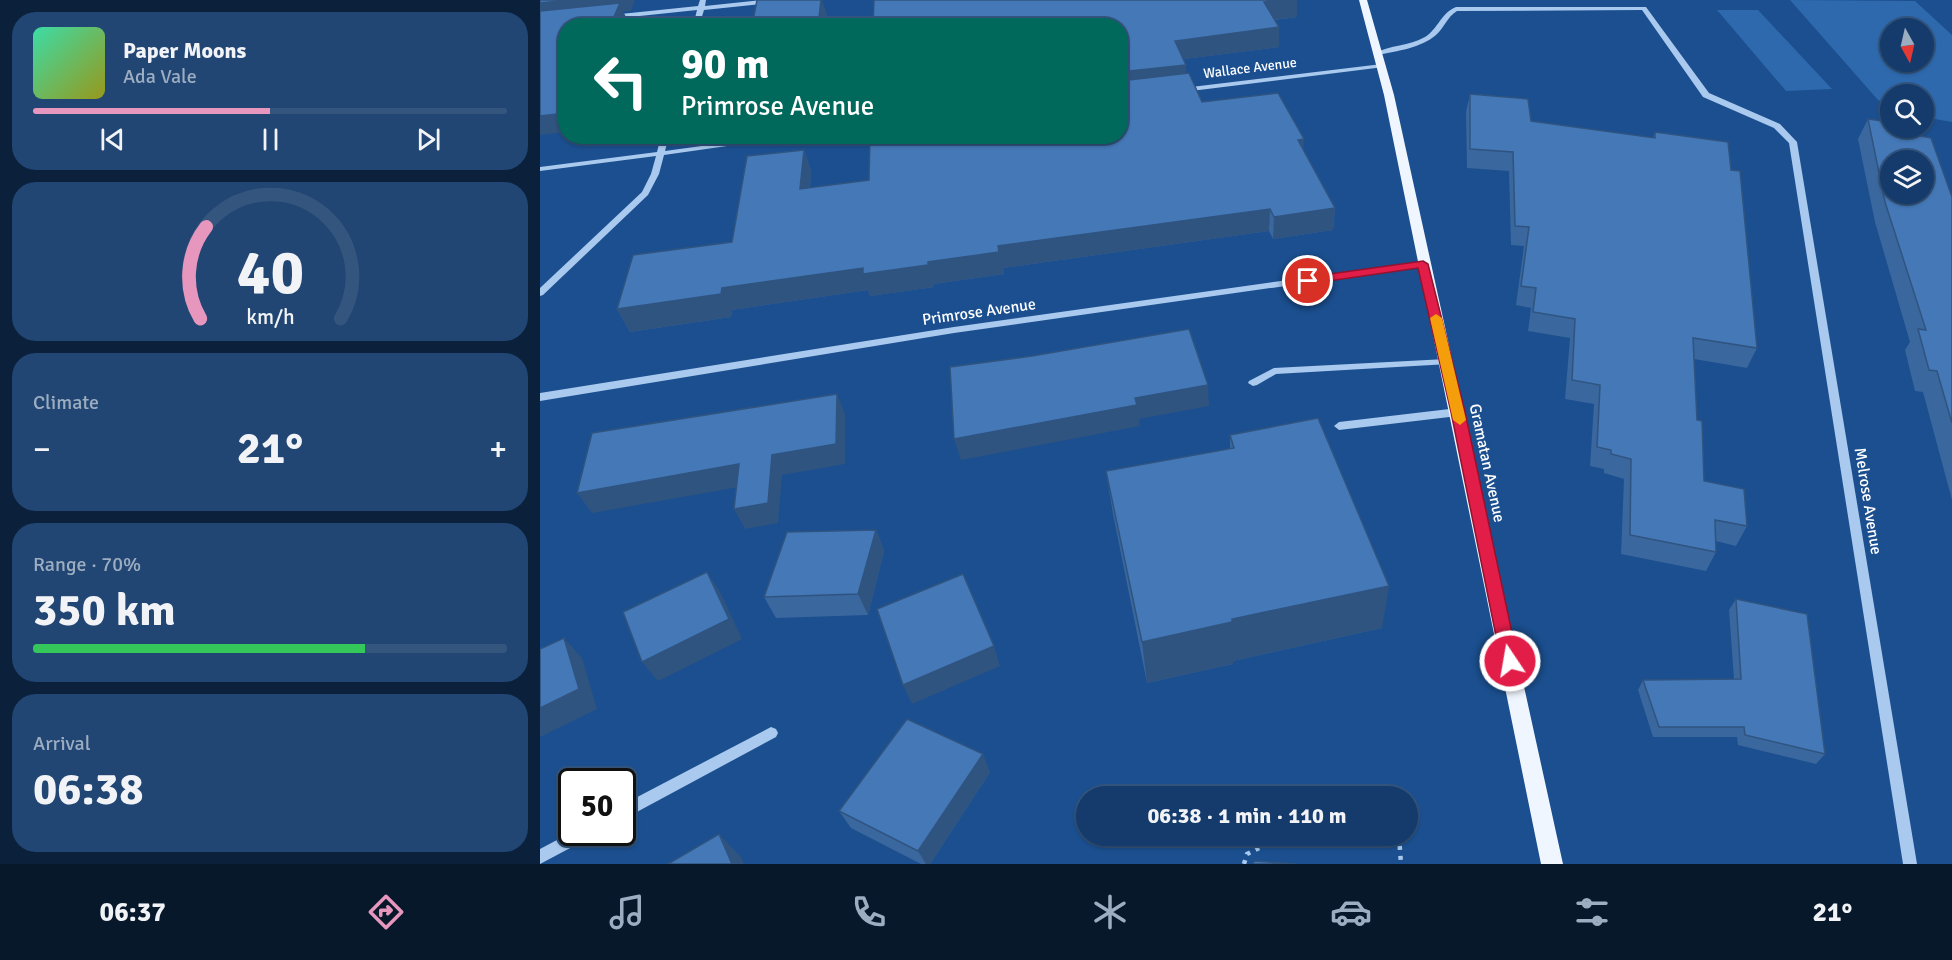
<!DOCTYPE html>
<meta charset="utf-8">
<style>
body{margin:0;font-family:Signika,sans-serif;background:#214673;color:#f1f3f6;height:100vh;display:flex;flex-direction:column;font-size:22px;white-space:nowrap}
*{box-sizing:border-box;margin:0}
p{font-size:20px;color:#9dadc1}
.icon{flex:none;width:33px;height:33px;fill:none;stroke:currentColor;stroke-width:2;stroke-linecap:round;stroke-linejoin:round}
.map{position:relative;flex:1;overflow:hidden}
.details{display:flex;flex-direction:column;gap:12px;padding:12px;background:#0b203b;width:540px}
.details>*{flex:none}
.top-card{position:absolute;left:18px;top:18px;width:570px;height:126px;border-radius:24px;box-shadow:0 2px 4px #0004,0 0 0 2px #33557e;background:#00695c;color:#fff;overflow:hidden}
.needle{width:39px;rotate:172deg}
.tools{position:absolute;left:1340px;top:18px;display:grid;gap:12px}
.tools a{display:grid;place-items:center;width:54px;height:54px;border-radius:50%;background:#143b6b;box-shadow:0 2px 4px #0004,0 0 0 2px #33557e;font-size:30px}
.speed{position:absolute;left:18px;top:768px;display:flex;gap:12px;font-size:30px;font-weight:700;text-align:center}
.speed>*{display:grid;place-content:center;width:78px;height:78px;border-radius:50%;background:#143b6b;box-shadow:0 2px 4px #0004,0 0 0 2px #33557e;line-height:1}
.speed .limit{border:3px solid #111;border-radius:9px;background:#fff;color:#111}
.pin{position:absolute;display:grid;place-items:center;width:51px;height:51px;color:#fff;margin:-26px;border:3px solid #fff;border-radius:50%;box-shadow:0 2px 6px #0007}
.me{position:absolute;width:66px;margin:-33px;rotate:348deg;stroke-linejoin:round;filter:drop-shadow(0 0 4px #0008)}
.turn{display:flex;align-items:center;gap:21px;height:126px;padding:0 24px;font-size:27px}
.turn .icon{width:78px;height:78px;stroke-width:2.5}
.turn b{display:block;font-size:42px;line-height:51px}
.big{font-size:45px;font-weight:700;line-height:1.1}
.details .tile{flex:1;display:flex;flex-direction:column;justify-content:center;gap:9px;min-width:0;padding:0 21px;border-radius:24px;background:#214673}
.details .dial{align-items:center;gap:0}
.dial svg{height:156px;overflow:visible;fill:none;stroke:#33557e;stroke-width:7;stroke-linecap:round;text-anchor:middle}
.dial text{fill:#f1f3f6;stroke:none}
.song{display:flex;align-items:center;gap:18px}
.cover{width:72px;height:72px;border-radius:9px;background:linear-gradient(135deg,hsl(160 70% 55%),hsl(60 70% 35%))}
.played{height:6px;border-radius:3px;background:linear-gradient(90deg,#e797bd 50%,#33557e 50%)}
.keys{display:flex;justify-content:space-around;direction:ltr}
.heat{display:flex;justify-content:space-between;align-items:center;font-size:33px;direction:ltr}
.charge{height:9px;border-radius:4px;background:linear-gradient(90deg,#34c759 70%,#33557e 0)}
.trip{position:absolute;left:536px;top:786px;width:342px;height:60px;border-radius:30px;background:#143b6b;box-shadow:0 2px 4px #0004,0 0 0 2px #33557e;font-weight:700;line-height:60px;text-align:center}
.tab-bar{display:flex;height:96px;justify-content:space-around;align-items:center;background:#08182b;color:#9dadc1}
.tab-bar .icon{width:42px;height:42px}
.tab-bar .current{color:#e797bd}
.tab-bar b{font-size:27px;color:#f1f3f6}
main{display:flex;flex:1;min-height:0}
.map>svg:first-child{display:block}
.green{fill:#2e69ad;fill-rule:evenodd}
.lines{fill:none;stroke-linecap:round;stroke-linejoin:round}
.path{stroke:#a9c9ee;stroke-width:4.5;stroke-dasharray:4 6;stroke-linecap:butt}
.minor{fill:#a9c9ee;fill-rule:evenodd}
.major{fill:#f0f6ff;fill-rule:evenodd}
.wall{fill:#3a679d}
.shaded-wall{fill:#305480}
.building{fill:#4478b7;stroke:#305480;stroke-width:1.5;fill-rule:evenodd}
.route{fill:#e11d48;stroke:#92132f;stroke-width:1.5}
.slow{fill:#f59e0b}
.labels{text-anchor:middle;dominant-baseline:central;stroke-width:6;stroke-linejoin:round;paint-order:stroke}
.far-street-label{font-size:14px;fill:#fff;stroke:#1b4f8f}
.street-label{font-size:16px;fill:#fff;stroke:#1b4f8f}
</style>
<main>
<section class="details">
<div class="tile">
<div class="song"><i class="cover"></i><div><b>Paper Moons</b><p>Ada Vale</p></div></div>
<div class="played"></div>
<div class="keys"><svg class="icon" aria-label="previous" viewBox="0 0 24 24"><path d="M18 5L8 12l10 7zM5 5v14"/></svg><svg class="icon" aria-label="pause" viewBox="0 0 24 24"><path d="M8 5v14M16 5v14"/></svg><svg class="icon" aria-label="next" viewBox="0 0 24 24"><path d="M6 5l10 7-10 7zM19 5v14"/></svg></div>
</div>
<div class="tile dial"><svg viewBox="0 0 100 80">
<path d="M14 69A42 42 0 1 1 86 69"/>
<path d="M14 69A42 42 0 0 1 17 22" stroke="#e797bd"/>
<text x="50" y="56" font-size="32" font-weight="700">40</text>
<text x="50" y="72" font-size="11">km/h</text>
</svg></div>
<div class="tile"><p>Climate</p>
<div class="heat"><a>−</a><b class="big">21°</b><a>+</a></div>
</div>
<div class="tile"><p>Range · 70%</p><b class="big">350 km</b><div class="charge"></div></div>
<div class="tile"><p>Arrival</p><b class="big">06:38</b></div>
</section>
<div class="map">
<svg width="1412" height="864" viewBox="0 0 1412 864">
<rect width="100%" height="100%" fill="#1b4f8f"/>
<g class="green">
<path d="M1250,0L1375,1L1412,35V122L1383,117V94H1350V105L1338,100ZM1350,28H1383V62H1350Z"/>
<polygon points="1177,10 1218,10 1292,89 1246,91"/>
</g>
<g class="lines">
<g class="path">
<polyline points="859,836 861,864"/>
<polyline points="704,864 707,854 723,846 767,836"/>
</g>
<g class="minor">
<polygon points="160,0 166,0 165,6 222,0 244,0 241,2 164,10 159,26 153,26 157,10 71,19 68,17 71,15 158,6"/>
<path d="M916,7H1106L1169,93L1240,124L1257,142L1377,864H1363L1249,143L1234,128L1163,97L1102,10L917,11C907,17 904,28 896,35C881,48 857,51 838,55L835,53C850,45 869,46 885,37C898,29 901,13 916,7Z"/>
<polygon points="842,64 845,66 844,67 643,92 639,90 643,88"/>
<polygon points="121,136 129,136 125,151 234,136 258,136 124,155 119,174 108,195 3,295 0,296 0,288 102,192 111,174 116,156 0,171 0,167 117,152"/>
<polygon points="883,261 886,262 886,266 414,333 0,401 0,393 414,327"/>
<polygon points="906,359 909,360 911,362 909,364 736,374 717,385 713,386 708,383 709,381 734,368"/>
<polygon points="918,408 923,412 918,416 799,430 794,426 799,422"/>
<polygon points="231,727 236,729 238,733 236,737 82,820 82,805"/>
<polygon points="32,832 53,832 51,837 0,864 0,849"/>
</g>
<polygon class="major" points="819,0 827,0 854,95 1023,864 1001,864 844,95"/>
</g>
<g class="wall">
<polygon points="334,0 757,0 757,17 735,20 739,47 644,59 646,73 662,102 764,151 795,208 793,230 733,239 729,231 463,268 464,274 394,284 394,287 330,296 328,290 192,310 191,317 90,332 77,309 192,242 264,150 271,171 270,188 329,180"/>
<polygon points="930,94 991,121 1113,138 1115,132 1191,170 1217,348 1207,368 1154,359 1157,420 1164,481 1207,526 1196,546 1176,541 1176,552 1166,571 1081,554 1084,479 1064,473 1064,469 1050,466 1054,404 1025,399 1030,338 988,331 991,308 976,305 984,246 971,245 969,171 927,168 926,112"/>
<polygon points="1328,119 1381,136 1412,197 1412,500 1383,392 1375,391 1365,350 1370,342 1335,222 1318,139"/>
<polygon points="690,435 842,628 693,661 693,664 607,683 573,514 566,471 690,449"/>
<polygon points="336,530 344,551 328,615 236,618 224,597"/>
<polygon points="1196,599 1285,754 1276,764 1198,745 1197,737 1113,737 1098,690 1103,680 1194,679 1189,610"/>
<polygon points="450,772 390,864 381,864 311,828 299,811"/>
</g>
<g class="shaded-wall">
<polygon points="30,0 95,0 91,11 83,11 87,19 85,26 70,26 0,20 0,3"/>
<polygon points="281,0 282,0 287,15 286,26 278,26"/>
<polygon points="740,0 757,0 757,17 724,21 724,2"/>
<polygon points="739,27 739,47 636,60 635,41"/>
<polygon points="646,65 647,85 580,93 580,72"/>
<polygon points="26,113 26,132 0,135 0,116"/>
<polygon points="764,139 763,160 758,140"/>
<polygon points="264,150 271,171 268,210 260,189"/>
<polygon points="795,208 793,230 733,239 734,217"/>
<polygon points="730,209 729,231 463,268 464,274 394,284 394,287 330,296 328,290 192,310 191,317 90,332 77,309 182,288 323,268 388,262 458,246"/>
<polygon points="668,385 669,406 599,419 600,426 421,460 414,439 595,398"/>
<polygon points="297,394 305,414 305,464 242,475 238,523 205,529 194,509 232,455"/>
<polygon points="199,464 210,485 52,513 37,493"/>
<polygon points="336,530 344,551 328,615 318,594"/>
<polygon points="167,572 180,592 202,639 118,681 102,662"/>
<polygon points="849,586 842,628 693,661 693,664 607,683 602,642 692,619"/>
<polygon points="24,638 42,658 57,709 0,737 0,708"/>
<polygon points="454,646 460,666 372,704 363,685"/>
<polygon points="443,754 450,772 390,864 386,864 378,851"/>
<polygon points="179,834 201,857 204,864 192,864"/>
</g>
<g class="building">
<polygon points="0,0 30,0 0,3"/>
<polygon points="217,0 281,0 278,26 212,26"/>
<polygon points="334,0 740,0 724,2 739,27 635,41 646,65 580,72 580,26 333,26"/>
<polygon points="80,3 70,26 26,26 26,113 0,116 0,11"/>
<polygon points="649,73 662,102 738,93 764,139 758,140 795,208 734,217 730,209 458,246 459,252 388,262 388,265 323,274 323,268 182,288 181,294 77,309 93,255 192,242 207,156 264,150 260,189 329,180 330,136 580,136 580,81"/>
<polygon points="930,94 988,99 991,121 1115,138 1115,132 1188,142 1191,170 1200,171 1217,348 1153,338 1157,420 1162,421 1164,481 1204,489 1207,526 1175,520 1176,552 1090,535 1091,459 1071,454 1071,450 1057,447 1060,385 1032,380 1035,319 993,312 996,288 981,286 989,227 975,226 973,152 930,149"/>
<path d="M1328,119L1350,122V128H1378L1381,136L1391,138L1412,197V423L1397,371L1389,370L1378,329L1386,330L1345,202ZM1350,160H1383V194H1350Z"/>
<polygon points="649,329 668,385 595,398 597,405 414,439 410,367 492,356"/>
<polygon points="297,394 296,444 232,455 228,503 194,509 199,464 37,493 52,433"/>
<polygon points="778,418 849,586 692,619 692,622 602,642 566,471 694,448 690,435"/>
<polygon points="336,530 318,594 224,597 247,532"/>
<polygon points="167,572 189,619 102,662 83,612"/>
<polygon points="423,574 454,646 363,685 337,609"/>
<polygon points="1196,599 1267,614 1285,754 1205,735 1204,727 1119,727 1103,680 1201,679"/>
<polygon points="24,638 39,689 0,708 0,649"/>
<polygon points="367,719 443,754 378,851 299,811"/>
<polygon points="179,834 192,864 128,864"/>
<polygon points="714,861 756,864 713,864"/>
</g>
<polygon class="route" points="883,261 888,264 925,412 978,661 976,666 970,668 964,666 961,661 911,412 878,268 768,284 762,281 768,277"/>
<polygon class="slow" points="896,314 902,318 926,420 920,425 913,420 890,318"/>
<g class="labels">
<g class="far-street-label">
<text transform="translate(710 68) rotate(-7)">Wallace Avenue</text>
</g>
<g class="street-label">
<text transform="translate(439 312) rotate(-8)">Primrose Avenue</text>
<text transform="translate(947 463) rotate(78)">Gramatan Avenue</text>
<text transform="translate(1328 501) rotate(81)">Melrose Avenue</text>
</g>
</g>
</svg>
<div class="tools">
<a><svg class="needle" viewBox="-14 -14 28 28"><path d="M0-13l5 13h-10z" fill="#e53935"/><path d="M0 13l5-13h-10z" fill="#9dadc1"/></svg></a>
<a><svg class="icon" aria-label="search" viewBox="0 0 24 24"><circle cx="10" cy="10" r="6"/><path d="M15 15l6 6"/></svg></a>
<a><svg class="icon" aria-label="layers" viewBox="0 0 24 24"><path d="M12 4l9 5-9 5-9-5zM3 14l9 5 9-5"/></svg></a>
</div>
<div class="speed"><div class="limit">50</div></div>
<div class="pin" style="left:768px;top:281px;background:#d93025"><svg class="icon" aria-label="arrive" viewBox="0 0 24 24"><path d="M6 21V4h12l-3 4 3 4H6"/></svg></div>
<svg class="me" style="left:970px;top:661px" viewBox="-20 -20 40 40"><circle r="17" fill="#e11d48" stroke="#fff" stroke-width="3"/><path d="M0-11L8 9 0 5-8 9z" fill="#fff"/></svg>
<div class="trip">06:38 · 1 min · 110 m</div>
<div class="top-card">
<div class="turn"><svg class="icon" aria-label="left" viewBox="0 0 24 24"><path d="M17 20v-9H6M10 6l-5 5 5 5"/></svg><div><b>90 m</b>Primrose Avenue</div></div>
</div>
</div>
</main>
<nav class="tab-bar">
<b>06:37</b>
<svg class="icon current" aria-label="directions" viewBox="0 0 24 24"><path d="M12 3l9 9-9 9-9-9zM9 14v-3h6M13 9l2 2-2 2"/></svg>
<svg class="icon" aria-label="music" viewBox="0 0 24 24"><path d="M9 18V5l10-2v13"/><circle cx="6" cy="18" r="3"/><circle cx="16" cy="16" r="3"/></svg>
<svg class="icon" aria-label="phone" viewBox="0 0 24 24"><path d="M5 4h4l2 5-3 2q2 4 5 5l2-3 5 2v4C11 20 4 13 5 4z"/></svg>
<svg class="icon" aria-label="climate" viewBox="0 0 24 24"><path d="M12 3v18M4 7l16 10M4 17L20 7"/></svg>
<svg class="icon" aria-label="car" viewBox="0 0 24 24"><path d="M5 17H2v-5l4-1 3-4h7l3 4 3 1v5h-3M9 17h6M6 11h13"/><circle cx="7" cy="17" r="2"/><circle cx="17" cy="17" r="2"/></svg>
<svg class="icon" aria-label="filters" viewBox="0 0 24 24"><path d="M4 7h16M4 17h16"/><circle cx="9" cy="7" r="2"/><circle cx="15" cy="17" r="2"/></svg>
<b>21°</b>
</nav>
